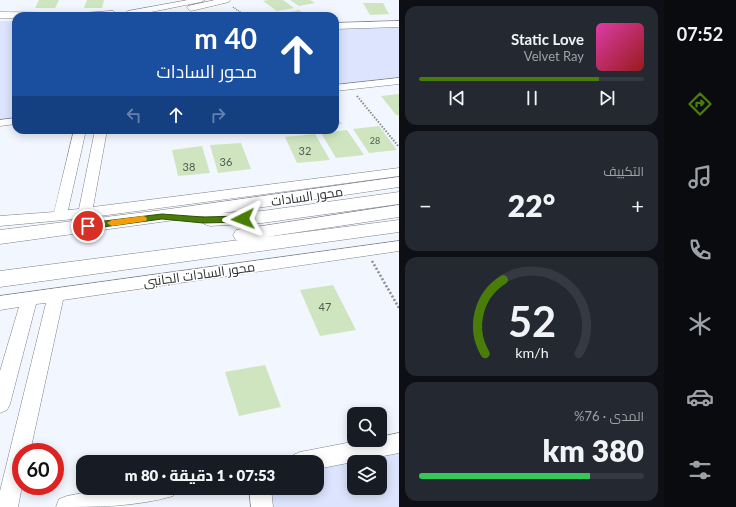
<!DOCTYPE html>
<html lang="ar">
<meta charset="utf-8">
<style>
body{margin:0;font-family:Lato,Cairo,sans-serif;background:#242831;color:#f1f3f6;direction:rtl;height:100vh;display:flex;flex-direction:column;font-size:15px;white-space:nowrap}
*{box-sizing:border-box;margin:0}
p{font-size:13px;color:#9ea1a6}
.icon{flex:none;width:22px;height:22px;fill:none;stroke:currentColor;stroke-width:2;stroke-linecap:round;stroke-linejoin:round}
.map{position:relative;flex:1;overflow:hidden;direction:ltr}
.panel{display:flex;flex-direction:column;gap:6px;padding:6px;background:#0d0f14;width:265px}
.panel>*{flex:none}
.top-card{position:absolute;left:12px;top:12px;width:327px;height:122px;border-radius:12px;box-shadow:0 2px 10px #0003;direction:rtl;background:#1a4fa0;color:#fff;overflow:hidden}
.controls{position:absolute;left:347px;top:407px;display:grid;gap:8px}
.controls a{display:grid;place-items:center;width:40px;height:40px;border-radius:8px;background:#171b24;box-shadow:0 2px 10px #0003;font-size:20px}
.speed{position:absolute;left:12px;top:443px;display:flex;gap:8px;font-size:20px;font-weight:700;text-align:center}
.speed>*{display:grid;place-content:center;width:52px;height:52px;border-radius:50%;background:#171b24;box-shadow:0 2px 10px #0003;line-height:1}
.speed .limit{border:6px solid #d22;background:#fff;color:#111}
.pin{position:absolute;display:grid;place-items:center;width:34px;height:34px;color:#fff;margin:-17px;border:2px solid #fff;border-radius:50%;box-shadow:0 1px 4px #0007}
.me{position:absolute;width:44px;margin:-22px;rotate:267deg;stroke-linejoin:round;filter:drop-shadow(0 0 3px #0008)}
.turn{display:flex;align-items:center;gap:14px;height:84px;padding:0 16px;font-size:18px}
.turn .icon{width:52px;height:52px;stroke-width:2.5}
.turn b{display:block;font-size:28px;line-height:34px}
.lanes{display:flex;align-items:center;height:38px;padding:0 16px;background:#0003;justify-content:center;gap:20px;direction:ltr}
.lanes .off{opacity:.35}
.big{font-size:30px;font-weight:800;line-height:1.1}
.panel .card{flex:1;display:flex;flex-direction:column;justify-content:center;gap:6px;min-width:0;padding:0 14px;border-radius:12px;background:#242831}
.panel .dial{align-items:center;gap:0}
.dial svg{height:104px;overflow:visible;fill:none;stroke:#363941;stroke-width:7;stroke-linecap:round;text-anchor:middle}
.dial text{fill:#f1f3f6;stroke:none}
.song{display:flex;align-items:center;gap:12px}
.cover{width:48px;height:48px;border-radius:6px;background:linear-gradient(135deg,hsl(320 70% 55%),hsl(0 70% 35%))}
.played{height:4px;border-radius:2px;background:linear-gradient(90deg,#4a7c0a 80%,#363941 80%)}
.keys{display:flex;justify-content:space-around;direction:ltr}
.heat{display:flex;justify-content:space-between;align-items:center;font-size:22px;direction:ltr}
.charge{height:6px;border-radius:3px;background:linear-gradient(90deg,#34c759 76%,#363941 0)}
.trip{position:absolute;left:76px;top:455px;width:248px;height:40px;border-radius:12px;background:#171b24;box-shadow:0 2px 10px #0003;font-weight:800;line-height:40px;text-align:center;direction:rtl}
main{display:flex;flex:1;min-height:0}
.tabs{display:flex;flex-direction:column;width:72px;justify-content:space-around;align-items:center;background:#090b0e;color:#9ea1a6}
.tabs .icon{width:28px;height:28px}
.tabs .on{color:#4a7c0a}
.tabs b{font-size:18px;color:#f1f3f6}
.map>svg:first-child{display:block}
.green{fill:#dce5fd;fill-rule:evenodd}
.building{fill:#cfe5bf}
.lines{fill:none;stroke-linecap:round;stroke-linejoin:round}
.minor-casing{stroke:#7e8189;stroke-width:1}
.major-casing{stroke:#7e8189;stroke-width:1}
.path-far2{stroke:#8a8c92;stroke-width:1.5;stroke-dasharray:1 1;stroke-linecap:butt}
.path-far1{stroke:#8a8c92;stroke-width:2;stroke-dasharray:1.5 1.5;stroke-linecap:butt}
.path{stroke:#8a8c92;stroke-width:2.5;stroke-dasharray:2 2;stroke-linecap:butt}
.minor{fill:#fff;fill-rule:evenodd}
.major{fill:#fff;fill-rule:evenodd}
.route{fill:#4a7c0a;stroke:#305106}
.slow{fill:#f59e0b}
.labels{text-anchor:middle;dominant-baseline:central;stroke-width:3;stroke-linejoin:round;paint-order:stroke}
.far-number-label{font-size:9px;fill:#535a52}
.number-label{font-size:11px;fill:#535a52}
.street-label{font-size:13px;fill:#2a2b2e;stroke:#fff}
</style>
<main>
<nav class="tabs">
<b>07:52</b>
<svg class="icon on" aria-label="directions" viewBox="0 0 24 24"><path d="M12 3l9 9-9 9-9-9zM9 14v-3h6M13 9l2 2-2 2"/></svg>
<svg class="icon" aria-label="music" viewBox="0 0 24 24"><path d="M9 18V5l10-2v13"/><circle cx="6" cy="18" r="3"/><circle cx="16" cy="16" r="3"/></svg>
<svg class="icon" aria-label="phone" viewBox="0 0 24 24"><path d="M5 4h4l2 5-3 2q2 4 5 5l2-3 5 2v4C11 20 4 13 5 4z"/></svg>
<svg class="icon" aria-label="climate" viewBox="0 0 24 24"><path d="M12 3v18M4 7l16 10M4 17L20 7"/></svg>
<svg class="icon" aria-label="car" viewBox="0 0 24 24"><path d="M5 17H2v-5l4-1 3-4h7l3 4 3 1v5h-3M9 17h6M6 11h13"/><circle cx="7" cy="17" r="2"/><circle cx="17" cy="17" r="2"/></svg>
<svg class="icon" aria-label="filters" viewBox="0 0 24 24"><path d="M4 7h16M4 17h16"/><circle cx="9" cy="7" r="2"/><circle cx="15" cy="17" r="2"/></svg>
</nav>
<section class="panel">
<div class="card">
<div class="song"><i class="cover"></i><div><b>Static Love</b><p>Velvet Ray</p></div></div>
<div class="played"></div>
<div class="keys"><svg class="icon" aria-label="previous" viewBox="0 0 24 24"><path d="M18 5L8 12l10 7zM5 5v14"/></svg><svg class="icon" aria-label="pause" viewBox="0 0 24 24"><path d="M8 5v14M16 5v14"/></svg><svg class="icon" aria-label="next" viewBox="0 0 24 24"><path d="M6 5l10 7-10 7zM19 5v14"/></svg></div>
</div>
<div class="card"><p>التكييف</p>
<div class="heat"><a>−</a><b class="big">22°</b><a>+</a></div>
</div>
<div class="card dial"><svg viewBox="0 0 100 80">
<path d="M14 69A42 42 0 1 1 86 69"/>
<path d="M14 69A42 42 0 0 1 28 12" stroke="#4a7c0a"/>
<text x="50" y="56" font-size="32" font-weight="700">52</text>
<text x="50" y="72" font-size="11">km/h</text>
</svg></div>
<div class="card"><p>المدى · 76%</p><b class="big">380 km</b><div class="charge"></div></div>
</section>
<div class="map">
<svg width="399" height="507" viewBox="0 0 399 507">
<rect width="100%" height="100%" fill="#f2f6fe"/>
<g class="green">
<polygon points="0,21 16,21 16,121 0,123"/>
<polygon points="399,24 399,81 335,88 335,26"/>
<path d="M399,443V507H262L260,488H317V462ZM354,462H380V488H354Z"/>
</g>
<g class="building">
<polygon points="39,0 59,0 55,8 35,8"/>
<polygon points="87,0 104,0 102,8 84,8"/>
<polygon points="268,0 283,0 294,8 277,11 263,1"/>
<polygon points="290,0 310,0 315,3 299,6"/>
<polygon points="363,3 383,3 389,14 370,15"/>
<polygon points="299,10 307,16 288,16 284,13"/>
<polygon points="399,94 399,115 396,115 381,96"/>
<polygon points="335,114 342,124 335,125"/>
<polygon points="379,126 397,150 369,153 353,129"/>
<polygon points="347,130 364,155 336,158 321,133"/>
<polygon points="315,134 330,160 297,163 285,137"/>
<polygon points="241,143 251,169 218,173 210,145"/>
<polygon points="202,146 210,173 178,176 172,150"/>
<polygon points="333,285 356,330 320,336 300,290"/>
<polygon points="265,365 281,407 239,416 225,372"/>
</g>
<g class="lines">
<defs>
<g id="minor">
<polygon points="188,0 205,0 201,2 131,16 125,16 124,14 128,11"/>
<polygon points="215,0 230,0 229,2 191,11 187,8 188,6"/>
<polygon points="113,11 117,14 116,16 16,16 16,18 0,18 0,12 81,13"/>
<polygon points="399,21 399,27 335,29 335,23"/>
<polygon points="399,78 399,84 335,91 335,85"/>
<polygon points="16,118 16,124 0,126 0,120"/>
<polygon points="74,130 86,130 68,210 79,209 95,130 107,130 93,207 399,168 399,176 85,218 0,226 0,216 54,212"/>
<polygon points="399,241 399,251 63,300 30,452 21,452 21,486 22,486 18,507 0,507 0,491 46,303 36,304 10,404 7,410 0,413 0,371 19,307 0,310 0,296"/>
<polygon points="399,433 399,453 317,469 317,462 290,462 293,455 300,452 362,440 380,440 380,437"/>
<path d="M109,488H176L173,496C136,507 95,507 56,507L59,499L67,496Z"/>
<polygon points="249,488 271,488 273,507 251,507"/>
</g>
<g id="major">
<polygon points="399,177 399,187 223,213 262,211 399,192 399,204 262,223 210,226 204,224 201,220 204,216 0,244 0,230 162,210"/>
<polygon points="399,205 399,217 266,237 399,220 399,232 0,287 0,271 239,240 236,240 233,235 236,230 242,229"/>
</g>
</defs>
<use href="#minor" class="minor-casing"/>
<use href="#major" class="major-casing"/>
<polyline class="path-far2" points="233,7 246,16"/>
<polyline class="path-far1" points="357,96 399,147"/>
<polyline class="path" points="372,261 399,308"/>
<use href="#minor" class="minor"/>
<use href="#major" class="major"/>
</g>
<polygon class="route" points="162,214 203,217 243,216 247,219 243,222 203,223 162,219 88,229 84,226 88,223"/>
<polygon class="slow" points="143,216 146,217 147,219 146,221 112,226 107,223 112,220"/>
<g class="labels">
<g class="far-number-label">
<text x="375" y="140">28</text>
</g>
<g class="number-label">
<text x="305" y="150">32</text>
<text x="226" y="161">36</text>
<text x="189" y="166">38</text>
<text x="325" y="306">47</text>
</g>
<g class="street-label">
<text transform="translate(307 196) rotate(-8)">محور السادات</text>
<text transform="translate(199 274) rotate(-8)">محور السادات الجانبى</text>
</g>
</g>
</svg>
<div class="controls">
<a><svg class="icon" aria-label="search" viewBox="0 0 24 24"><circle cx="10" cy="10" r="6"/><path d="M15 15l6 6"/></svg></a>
<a><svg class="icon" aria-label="layers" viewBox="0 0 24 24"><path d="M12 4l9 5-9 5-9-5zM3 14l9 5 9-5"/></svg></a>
</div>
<div class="speed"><div class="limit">60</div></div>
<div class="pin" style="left:88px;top:226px;background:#d93025"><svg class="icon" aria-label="arrive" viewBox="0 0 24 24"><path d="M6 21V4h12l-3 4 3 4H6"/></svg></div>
<svg class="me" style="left:243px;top:219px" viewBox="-20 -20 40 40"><path d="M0-17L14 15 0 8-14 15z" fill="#4a7c0a" stroke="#fff" stroke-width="4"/></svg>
<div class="trip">07:53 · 1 دقيقة · 80 m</div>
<div class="top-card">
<div class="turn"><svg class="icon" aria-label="ahead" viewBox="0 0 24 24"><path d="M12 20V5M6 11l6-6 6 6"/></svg><div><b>40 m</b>محور السادات</div></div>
<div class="lanes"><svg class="icon off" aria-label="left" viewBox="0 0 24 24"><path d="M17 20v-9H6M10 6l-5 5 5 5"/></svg><svg class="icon" aria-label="ahead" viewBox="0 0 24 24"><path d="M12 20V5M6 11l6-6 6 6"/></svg><svg class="icon off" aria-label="right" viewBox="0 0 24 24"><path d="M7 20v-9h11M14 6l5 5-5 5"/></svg></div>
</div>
</div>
</main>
